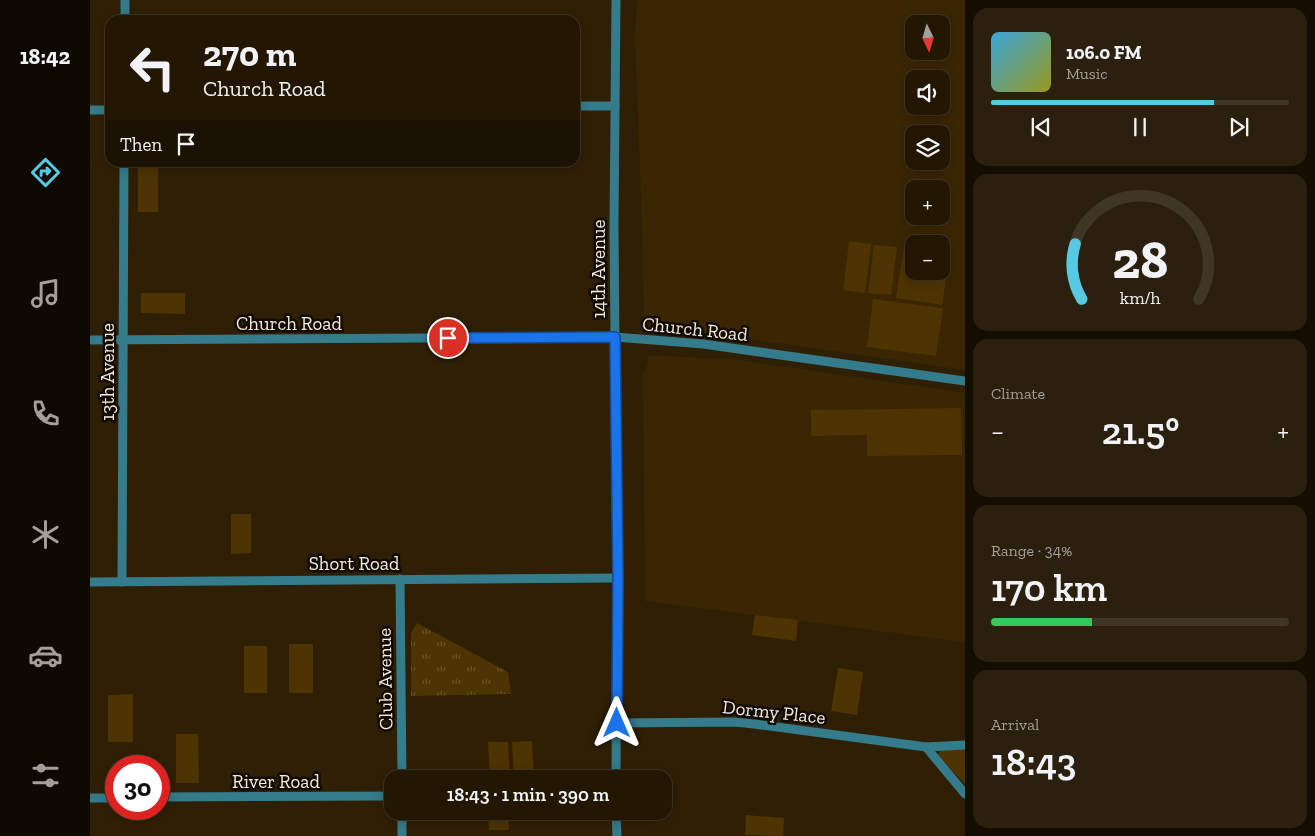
<!DOCTYPE html>
<meta charset="utf-8">
<style>
body{margin:0;font-family:"Zilla Slab",serif;background:#2b200e;color:#f1f3f6;height:100vh;display:flex;flex-direction:column;font-size:19px;white-space:nowrap}
*{box-sizing:border-box;margin:0}
p{font-size:16px;color:#a39f9a}
.icon{flex:none;width:28px;height:28px;fill:none;stroke:currentColor;stroke-width:2;stroke-linecap:round;stroke-linejoin:round}
.map{position:relative;flex:1;overflow:hidden}
.panel{display:flex;flex-direction:column;gap:8px;padding:8px;background:#130d02;width:350px}
.panel>*{flex:none}
.guide{position:absolute;left:15px;top:15px;width:475px;height:152px;border-radius:15px;box-shadow:0 2px 12px #0003,0 0 0 1px #403626;background:#231704;color:#f1f3f6;overflow:hidden}
.needle{width:32px;rotate:175deg}
.tools{position:absolute;left:815px;top:15px;display:grid;gap:10px}
.tools a{display:grid;place-items:center;width:45px;height:45px;border-radius:10px;background:#231704;box-shadow:0 2px 12px #0003,0 0 0 1px #403626;font-size:25px}
.speed{position:absolute;left:15px;top:755px;display:flex;gap:10px;font-size:25px;font-weight:700;text-align:center}
.speed>*{display:grid;place-content:center;width:65px;height:65px;border-radius:50%;background:#231704;box-shadow:0 2px 12px #0003,0 0 0 1px #403626;line-height:1}
.speed .limit{border:8px solid #d22;background:#fff;color:#111}
.pin{position:absolute;display:grid;place-items:center;width:42px;height:42px;color:#fff;margin:-21px;border:2px solid #fff;border-radius:50%;box-shadow:0 1px 5px #0007}
.me{position:absolute;width:55px;margin:-28px;rotate:0deg;stroke-linejoin:round;filter:drop-shadow(0 0 4px #0008)}
.turn{display:flex;align-items:center;gap:18px;height:105px;padding:0 15px;font-size:22px}
.turn .icon{width:65px;height:65px;stroke-width:2.5}
.turn b{display:block;font-size:35px;line-height:42px}
.then{display:flex;align-items:center;height:48px;padding:0 15px;background:#0003;gap:10px;font-size:19px}
.big{font-size:38px;font-weight:600;line-height:1.1}
.panel .card{flex:1;display:flex;flex-direction:column;justify-content:center;gap:8px;min-width:0;padding:0 18px;border-radius:15px;background:#2b200e}
.panel .dial{align-items:center;gap:0}
.dial svg{height:130px;overflow:visible;fill:none;stroke:#403626;stroke-width:7;stroke-linecap:round;text-anchor:middle}
.dial text{fill:#f1f3f6;stroke:none}
.song{display:flex;align-items:center;gap:15px}
.cover{width:60px;height:60px;border-radius:8px;background:linear-gradient(135deg,hsl(200 70% 55%),hsl(60 70% 35%))}
.played{height:5px;border-radius:2px;background:linear-gradient(90deg,#57c9e3 75%,#403626 75%)}
.keys{display:flex;justify-content:space-around;direction:ltr}
.heat{display:flex;justify-content:space-between;align-items:center;font-size:28px;direction:ltr}
.charge{height:8px;border-radius:4px;background:linear-gradient(90deg,#34c759 34%,#403626 0)}
.trip{position:absolute;left:294px;top:770px;width:288px;height:50px;border-radius:15px;background:#231704;box-shadow:0 2px 12px #0003,0 0 0 1px #403626;font-weight:600;line-height:50px;text-align:center}
main{display:flex;flex:1;min-height:0}
.menu{display:flex;flex-direction:column;width:90px;justify-content:space-around;align-items:center;background:#0e0902;color:#a39f9a}
.menu .icon{width:35px;height:35px}
.menu .on{color:#57c9e3}
.menu b{font-size:22px;color:#f1f3f6}
.map>svg:first-child{display:block}
.built{fill:#3a2603;fill-rule:evenodd}
.green{fill:#4e3403}
.park{fill:url(#park-tufts)}
.lines{fill:none;stroke-linecap:round;stroke-linejoin:round}
.street{stroke:#347b8b;stroke-width:9}
.route-casing{stroke:#114b97;stroke-width:12}
.route{stroke:#1a73e8;stroke-width:9}
.labels{text-anchor:middle;dominant-baseline:central;stroke-width:5;stroke-linejoin:round;paint-order:stroke}
.street-label{font-size:19px;fill:#f7ecdd;stroke:#110b03}
</style>
<main>
<nav class="menu">
<b>18:42</b>
<svg class="icon on" aria-label="directions" viewBox="0 0 24 24"><path d="M12 3l9 9-9 9-9-9zM9 14v-3h6M13 9l2 2-2 2"/></svg>
<svg class="icon" aria-label="music" viewBox="0 0 24 24"><path d="M9 18V5l10-2v13"/><circle cx="6" cy="18" r="3"/><circle cx="16" cy="16" r="3"/></svg>
<svg class="icon" aria-label="phone" viewBox="0 0 24 24"><path d="M5 4h4l2 5-3 2q2 4 5 5l2-3 5 2v4C11 20 4 13 5 4z"/></svg>
<svg class="icon" aria-label="climate" viewBox="0 0 24 24"><path d="M12 3v18M4 7l16 10M4 17L20 7"/></svg>
<svg class="icon" aria-label="car" viewBox="0 0 24 24"><path d="M5 17H2v-5l4-1 3-4h7l3 4 3 1v5h-3M9 17h6M6 11h13"/><circle cx="7" cy="17" r="2"/><circle cx="17" cy="17" r="2"/></svg>
<svg class="icon" aria-label="filters" viewBox="0 0 24 24"><path d="M4 7h16M4 17h16"/><circle cx="9" cy="7" r="2"/><circle cx="15" cy="17" r="2"/></svg>
</nav>
<div class="map">
<svg width="875" height="836" viewBox="0 0 875 836">
<defs>
<pattern id="park-tufts" width="24" height="20" patternUnits="userSpaceOnUse" patternTransform="scale(1.25)"><rect width="24" height="20" fill="#4e3403"/><path d="M3 7l-1-3M5 7V3M7 7l1-3M15 17l-1-3M17 17v-4M19 17l1-3" fill="none" stroke="#685227"/></pattern>
</defs>
<rect width="100%" height="100%" fill="#2f1f05"/>
<g class="built">
<path d="M547,0H875V370L562,325L554,316L552,220L545,38ZM824,24H851V51H824ZM824,79H851V106H824ZM824,134H851V161H824ZM824,189H851V216H824ZM824,244H851V271H824Z"/>
<polygon points="560,355 650,360 875,393 875,642 555,601 553,372 556,369 558,362 557,358"/>
</g>
<g class="green">
<rect x="48" y="168" width="20" height="44"/>
<polygon points="759,241 781,244 775,293 753,290"/>
<polygon points="784,245 807,247 801,295 778,293"/>
<polygon points="814,246 824,248 824,271 851,271 851,252 860,253 852,305 806,298"/>
<polygon points="51,293 95,293 95,314 51,313"/>
<polygon points="783,299 853,308 846,356 777,347"/>
<polygon points="871,408 872,455 777,456 777,435 721,436 721,410"/>
<polygon points="141,514 161,514 161,553 141,554"/>
<polygon points="665,615 708,620 706,641 662,635"/>
<rect x="199" y="644" width="24" height="49"/>
<rect x="154" y="646" width="23" height="47"/>
<polygon points="748,668 773,672 767,715 741,711"/>
<polygon points="43,694 43,742 18,742 18,695"/>
<polygon points="86,734 108,734 109,783 86,783"/>
<polygon points="442,741 444,779 424,779 422,742"/>
<polygon points="398,742 418,742 420,779 400,779"/>
<polygon points="875,749 875,784 847,755 851,750"/>
<polygon points="398,811 418,811 419,830 399,830"/>
<polygon points="656,815 694,818 693,836 655,835"/>
</g>
<polygon class="park" points="327,623 418,672 421,694 321,696 321,633"/>
<g class="lines">
<g class="street">
<polyline points="526,0 524,224 527,578 526,779"/>
<polyline points="35,20 35,0"/>
<polyline points="485,106 525,106"/>
<polyline points="0,110 20,110"/>
<polyline points="0,340 525,337 613,344 875,381"/>
<polyline points="310,579 312,779"/>
<polyline points="0,582 527,578"/>
<polyline points="32,582 34,162"/>
<polyline points="527,723 645,722 664,724 836,747 875,745"/>
<polyline points="836,747 875,794"/>
<polyline points="69,797 302,796"/>
<polyline points="0,798 26,798"/>
<polyline points="312,811 312,836"/>
<polyline points="526,811 527,836"/>
</g>
</g>
<g class="lines">
<defs>
<polyline id="route" points="358,338 525,337 528,578 527,723"/>
</defs>
<use href="#route" class="route-casing"/>
<use href="#route" class="route"/>
</g>
<g class="labels">
<g class="street-label">
<text transform="translate(508 269) rotate(-90)">14th Avenue</text>
<text x="199" y="323">Church Road</text>
<text transform="translate(605 329) rotate(6)">Church Road</text>
<text transform="translate(17 372) rotate(-90)">13th Avenue</text>
<text x="264" y="563">Short Road</text>
<text transform="translate(295 679) rotate(-91)">Club Avenue</text>
<text transform="translate(684 712) rotate(6)">Dormy Place</text>
<text x="186" y="781">River Road</text>
</g>
</g>
</svg>
<div class="tools">
<a><svg class="needle" viewBox="-14 -14 28 28"><path d="M0-13l5 13h-10z" fill="#e53935"/><path d="M0 13l5-13h-10z" fill="#a39f9a"/></svg></a>
<a><svg class="icon" aria-label="sound" viewBox="0 0 24 24"><path d="M4 9h4l5-4v14l-5-4H4zM17 9q2 3 0 6"/></svg></a>
<a><svg class="icon" aria-label="layers" viewBox="0 0 24 24"><path d="M12 4l9 5-9 5-9-5zM3 14l9 5 9-5"/></svg></a>
<a>+</a>
<a>−</a>
</div>
<div class="speed"><div class="limit">30</div></div>
<div class="pin" style="left:358px;top:338px;background:#d93025"><svg class="icon" aria-label="arrive" viewBox="0 0 24 24"><path d="M6 21V4h12l-3 4 3 4H6"/></svg></div>
<svg class="me" style="left:527px;top:723px" viewBox="-20 -20 40 40"><path d="M0-17L14 15 0 8-14 15z" fill="#1a73e8" stroke="#fff" stroke-width="4"/></svg>
<div class="trip">18:43 · 1 min · 390 m</div>
<div class="guide">
<div class="turn"><svg class="icon" aria-label="left" viewBox="0 0 24 24"><path d="M17 20v-9H6M10 6l-5 5 5 5"/></svg><div><b>270 m</b>Church Road</div></div>
<div class="then">Then<svg class="icon" aria-label="arrive" viewBox="0 0 24 24"><path d="M6 21V4h12l-3 4 3 4H6"/></svg></div>
</div>
</div>
<section class="panel">
<div class="card">
<div class="song"><i class="cover"></i><div><b>106.0 FM</b><p>Music</p></div></div>
<div class="played"></div>
<div class="keys"><svg class="icon" aria-label="previous" viewBox="0 0 24 24"><path d="M18 5L8 12l10 7zM5 5v14"/></svg><svg class="icon" aria-label="pause" viewBox="0 0 24 24"><path d="M8 5v14M16 5v14"/></svg><svg class="icon" aria-label="next" viewBox="0 0 24 24"><path d="M6 5l10 7-10 7zM19 5v14"/></svg></div>
</div>
<div class="card dial"><svg viewBox="0 0 100 80">
<path d="M14 69A42 42 0 1 1 86 69"/>
<path d="M14 69A42 42 0 0 1 10 35" stroke="#57c9e3"/>
<text x="50" y="56" font-size="32" font-weight="700">28</text>
<text x="50" y="72" font-size="11">km/h</text>
</svg></div>
<div class="card"><p>Climate</p>
<div class="heat"><a>−</a><b class="big">21.5°</b><a>+</a></div>
</div>
<div class="card"><p>Range · 34%</p><b class="big">170 km</b><div class="charge"></div></div>
<div class="card"><p>Arrival</p><b class="big">18:43</b></div>
</section>
</main>
